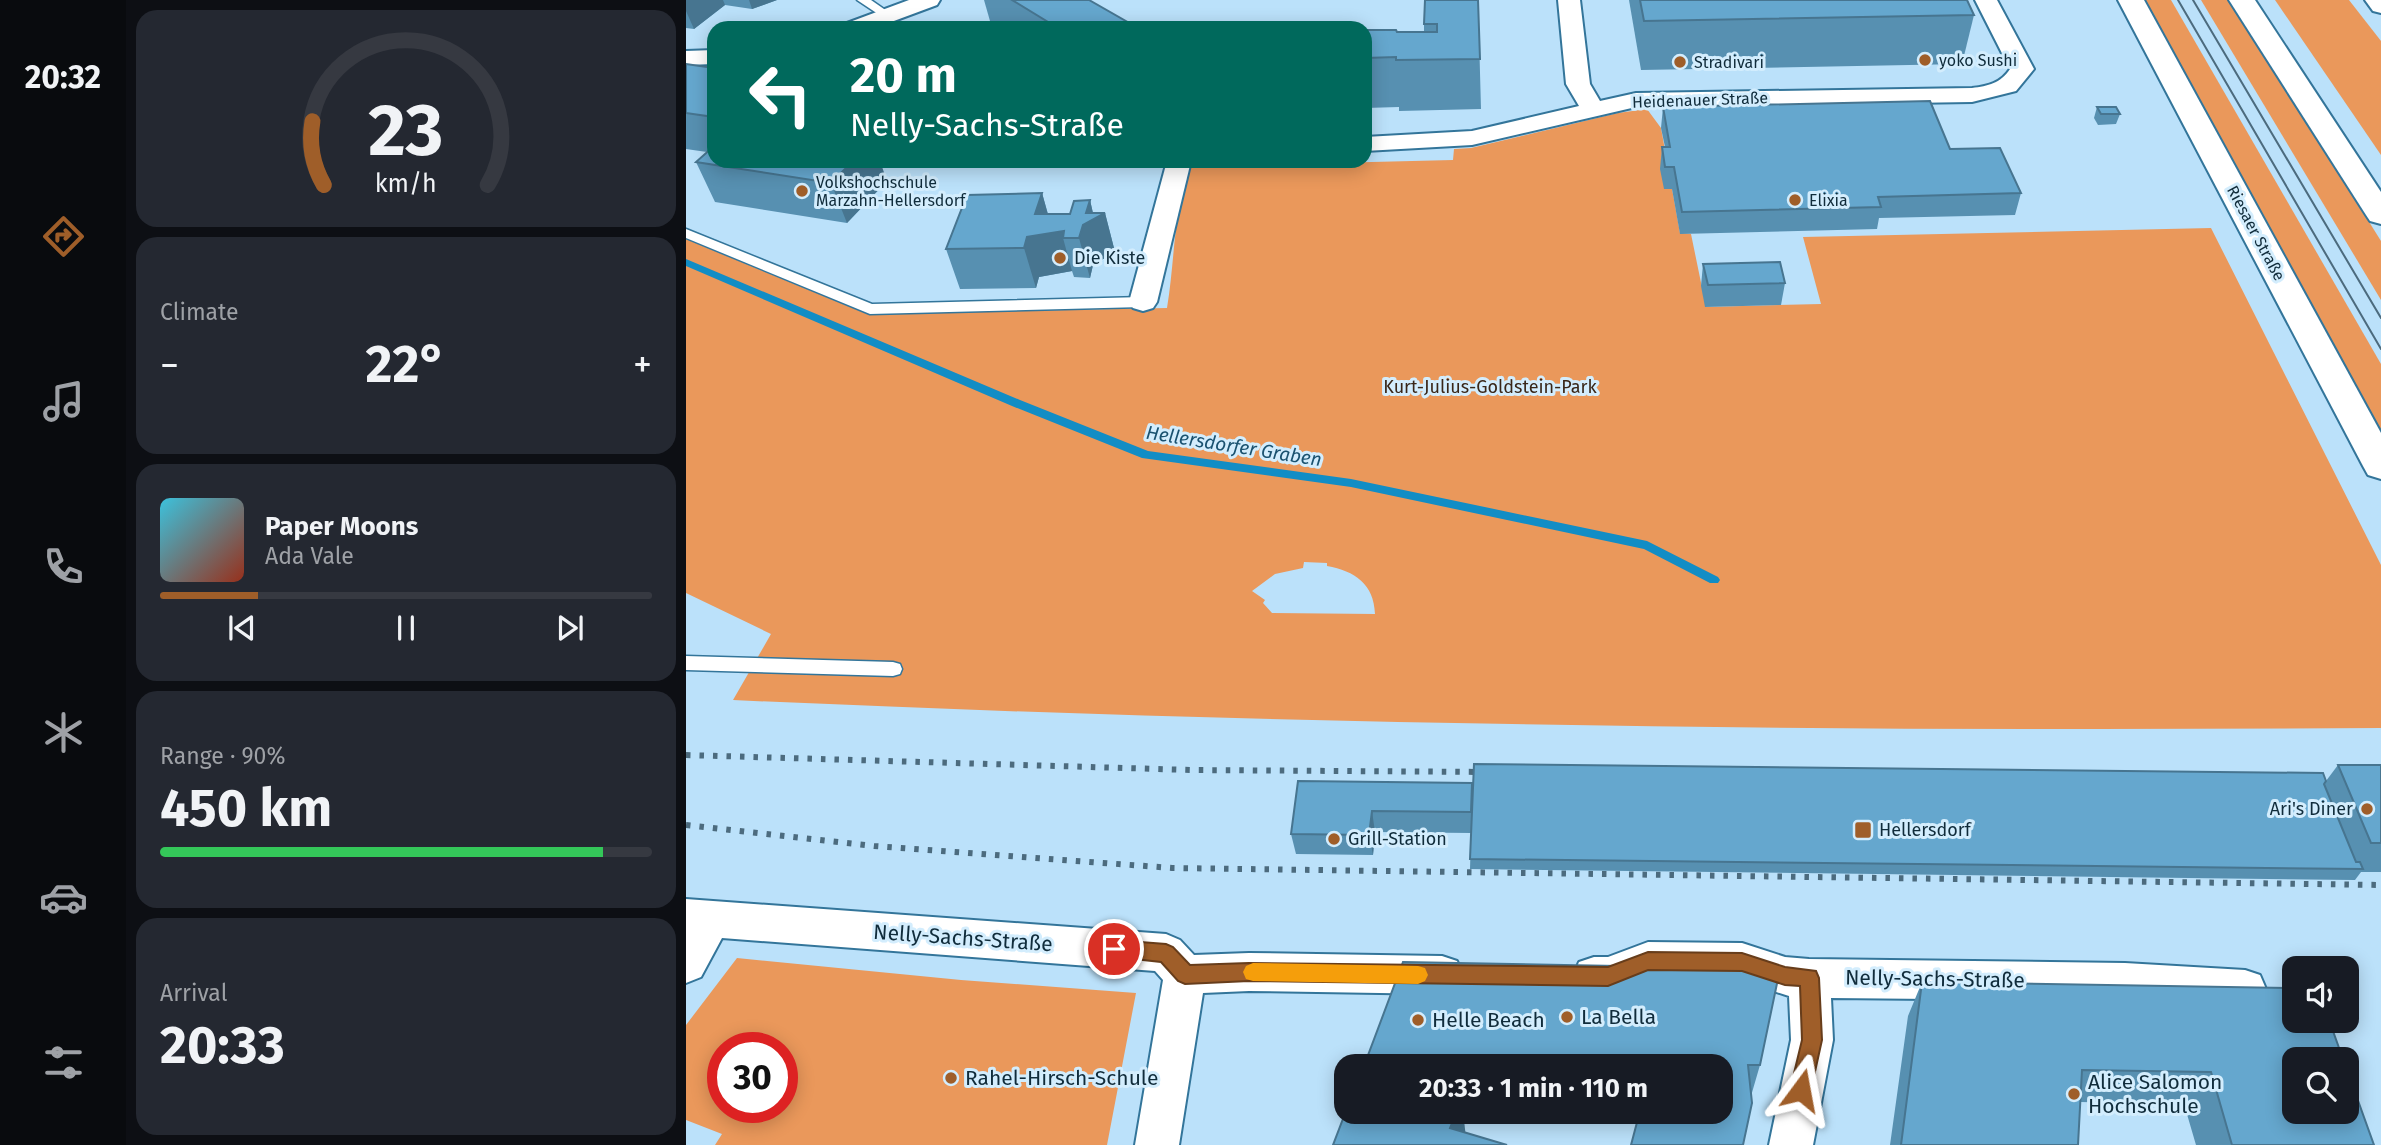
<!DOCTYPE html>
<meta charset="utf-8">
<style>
body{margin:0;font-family:"Fira Sans",sans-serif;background:#242831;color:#f1f3f6;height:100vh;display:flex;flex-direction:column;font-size:26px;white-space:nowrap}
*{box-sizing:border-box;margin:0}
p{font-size:23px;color:#9ea1a6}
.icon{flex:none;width:38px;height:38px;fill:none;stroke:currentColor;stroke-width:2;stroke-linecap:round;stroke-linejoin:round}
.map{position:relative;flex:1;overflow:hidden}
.sheet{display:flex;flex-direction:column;gap:10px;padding:10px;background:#0d0f14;width:560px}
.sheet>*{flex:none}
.top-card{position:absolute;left:21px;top:21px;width:665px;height:147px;border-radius:21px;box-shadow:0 4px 18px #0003;background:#00695c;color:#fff;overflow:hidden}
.tools{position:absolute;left:1596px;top:956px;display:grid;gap:14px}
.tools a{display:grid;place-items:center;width:77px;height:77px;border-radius:14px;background:#171b24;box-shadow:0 4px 18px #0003;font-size:35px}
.speed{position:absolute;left:21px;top:1032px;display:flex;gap:14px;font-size:35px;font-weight:700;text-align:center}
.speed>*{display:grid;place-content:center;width:91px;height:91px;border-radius:50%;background:#171b24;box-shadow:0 4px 18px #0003;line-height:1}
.speed .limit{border:10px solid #d22;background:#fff;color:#111}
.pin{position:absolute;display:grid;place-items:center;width:60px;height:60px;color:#fff;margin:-30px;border:4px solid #fff;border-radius:50%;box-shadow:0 2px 7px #0007}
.me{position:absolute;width:77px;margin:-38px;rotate:13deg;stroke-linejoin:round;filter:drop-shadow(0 0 5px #0008)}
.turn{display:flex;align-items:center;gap:24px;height:147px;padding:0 28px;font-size:32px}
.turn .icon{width:91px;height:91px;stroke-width:2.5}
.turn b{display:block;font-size:49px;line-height:60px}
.big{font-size:52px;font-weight:700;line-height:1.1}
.sheet .tile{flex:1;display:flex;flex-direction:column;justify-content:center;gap:10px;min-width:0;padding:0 24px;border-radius:21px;background:#242831}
.sheet .dial{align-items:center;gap:0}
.dial svg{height:182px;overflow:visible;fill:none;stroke:#363941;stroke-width:7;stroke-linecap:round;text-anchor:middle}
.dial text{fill:#f1f3f6;stroke:none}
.song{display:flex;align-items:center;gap:21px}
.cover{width:84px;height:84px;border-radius:10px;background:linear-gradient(135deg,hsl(190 70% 55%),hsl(10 70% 35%))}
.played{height:7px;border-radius:4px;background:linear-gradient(90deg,#9f5e29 20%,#363941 20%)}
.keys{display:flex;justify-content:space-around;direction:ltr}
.heat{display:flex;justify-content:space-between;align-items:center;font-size:38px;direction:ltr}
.charge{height:10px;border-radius:5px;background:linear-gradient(90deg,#34c759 90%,#363941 0)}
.trip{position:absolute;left:648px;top:1054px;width:399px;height:70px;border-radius:21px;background:#171b24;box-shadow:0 4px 18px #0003;font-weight:700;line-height:70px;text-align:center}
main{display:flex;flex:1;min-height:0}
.tab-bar{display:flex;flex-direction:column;width:126px;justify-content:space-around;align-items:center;background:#090b0e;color:#9ea1a6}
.tab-bar .icon{width:49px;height:49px}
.tab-bar .current{color:#9f5e29}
.tab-bar b{font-size:32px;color:#f1f3f6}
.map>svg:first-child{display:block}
.green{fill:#ea985b;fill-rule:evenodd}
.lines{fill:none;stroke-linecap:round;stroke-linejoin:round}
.stream{fill:#128dc5;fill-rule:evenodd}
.service-casing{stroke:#33759a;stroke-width:3}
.minor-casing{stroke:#33759a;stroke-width:4}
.secondary-casing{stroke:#33759a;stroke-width:4}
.service{fill:#fff;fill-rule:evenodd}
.minor{fill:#fff;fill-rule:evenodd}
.secondary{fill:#fff;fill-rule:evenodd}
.tram{stroke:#4c6b7e;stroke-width:2}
.rail{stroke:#4c6b7e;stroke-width:6;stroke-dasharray:4.5 9;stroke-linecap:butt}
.wall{fill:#5790b1}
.shaded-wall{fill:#477590}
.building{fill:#65a7ce;stroke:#477590;stroke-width:2}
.route{fill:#9f5e29;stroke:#673d1b;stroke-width:2}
.slow{fill:#f59e0b}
.poi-dot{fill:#9f5e29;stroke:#d3edfd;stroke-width:2.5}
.labels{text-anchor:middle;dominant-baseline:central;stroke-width:6;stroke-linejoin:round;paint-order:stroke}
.far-poi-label{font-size:16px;fill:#102c3b;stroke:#d3edfd;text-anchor:start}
.far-street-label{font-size:16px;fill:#102c3b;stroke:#d3edfd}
.poi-label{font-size:18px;fill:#102c3b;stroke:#d3edfd;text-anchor:start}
.park-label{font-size:18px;fill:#392618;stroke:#d3edfd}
.water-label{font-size:19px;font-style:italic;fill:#1a5270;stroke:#d3edfd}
.near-street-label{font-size:21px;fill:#102c3b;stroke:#d3edfd}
.near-poi-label{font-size:21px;fill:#102c3b;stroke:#d3edfd;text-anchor:start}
</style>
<main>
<nav class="tab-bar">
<b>20:32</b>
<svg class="icon current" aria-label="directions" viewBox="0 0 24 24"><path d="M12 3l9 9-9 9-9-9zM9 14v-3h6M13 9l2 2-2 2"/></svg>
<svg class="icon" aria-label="music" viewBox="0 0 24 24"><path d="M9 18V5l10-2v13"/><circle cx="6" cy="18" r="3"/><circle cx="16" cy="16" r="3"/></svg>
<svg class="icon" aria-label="phone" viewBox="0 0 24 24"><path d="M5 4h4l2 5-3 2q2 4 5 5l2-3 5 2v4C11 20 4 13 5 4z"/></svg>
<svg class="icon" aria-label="climate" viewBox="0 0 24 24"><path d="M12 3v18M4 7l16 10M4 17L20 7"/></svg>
<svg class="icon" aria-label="car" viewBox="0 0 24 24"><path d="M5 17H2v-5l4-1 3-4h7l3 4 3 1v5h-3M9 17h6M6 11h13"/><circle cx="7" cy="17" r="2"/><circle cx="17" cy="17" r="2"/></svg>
<svg class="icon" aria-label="filters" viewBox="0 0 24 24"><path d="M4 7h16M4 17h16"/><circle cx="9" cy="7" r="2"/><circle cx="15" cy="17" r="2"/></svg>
</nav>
<section class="sheet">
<div class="tile dial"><svg viewBox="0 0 100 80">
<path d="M14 69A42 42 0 1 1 86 69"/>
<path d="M14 69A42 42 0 0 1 9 41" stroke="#9f5e29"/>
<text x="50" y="56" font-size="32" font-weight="700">23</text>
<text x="50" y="72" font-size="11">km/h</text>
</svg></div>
<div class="tile"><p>Climate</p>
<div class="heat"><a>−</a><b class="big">22°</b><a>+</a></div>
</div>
<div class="tile">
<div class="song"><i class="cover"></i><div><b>Paper Moons</b><p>Ada Vale</p></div></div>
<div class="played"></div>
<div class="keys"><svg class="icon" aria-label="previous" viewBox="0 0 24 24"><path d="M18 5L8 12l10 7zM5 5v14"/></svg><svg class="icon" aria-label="pause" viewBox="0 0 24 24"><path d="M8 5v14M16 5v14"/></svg><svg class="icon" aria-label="next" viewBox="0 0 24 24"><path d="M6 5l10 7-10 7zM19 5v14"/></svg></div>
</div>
<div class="tile"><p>Range · 90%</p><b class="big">450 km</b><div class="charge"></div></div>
<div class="tile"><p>Arrival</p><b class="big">20:33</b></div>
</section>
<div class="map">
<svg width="1695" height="1145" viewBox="0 0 1695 1145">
<rect width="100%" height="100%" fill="#bbe1fa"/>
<g class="green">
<polygon points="1454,0 1485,0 1695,364 1695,431"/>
<polygon points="1515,0 1542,0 1554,15 1695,241 1695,300"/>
<polygon points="1589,0 1663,0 1695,41 1695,155"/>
<path d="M961,109L975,128L994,233L1005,234L1020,307L1135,304L1117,237L1525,228L1695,565V728C1146,732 596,725 47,700L85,634L0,593V239L181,314L481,308C489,261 487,212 504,166L514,161H559L560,165L767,160L768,149L785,148L932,113ZM618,562L641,563V566C669,571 688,584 689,614L586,613L577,603L579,600L566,591L589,574L617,568Z"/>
<path d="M51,958L275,980L450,993L421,1145H29L36,1134L0,1120V1025ZM37,1048H96V1108H37Z"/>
</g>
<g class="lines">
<polygon class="stream" points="0,259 334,400 462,451 665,479 961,541 1032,577 1034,580 1032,583 1024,583 958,549 665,487 456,458 326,406 0,266"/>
<defs>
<g id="service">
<polygon points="171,0 185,0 208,16 198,18"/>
<polygon points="0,229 186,304 457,297 464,302 457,307 184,314 0,238"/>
<polygon points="0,656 207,662 214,664 216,669 214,674 207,676 0,670"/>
</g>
<g id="minor">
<polygon points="223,0 254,0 251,5 189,28 158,28 161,23"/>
<path d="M872,0H894L904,84L914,101L950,93L1286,88C1302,86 1315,83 1324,69L1289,0H1311L1348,69L1330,91L1286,102L950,107L786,145L679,151V137L786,131L893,106L880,84Z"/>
<polygon points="1679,0 1695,0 1695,13 1687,11"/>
<polygon points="28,50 28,64 0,65 0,51"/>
<polygon points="481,161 505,161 471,302 467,308 457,311 447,308 443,302"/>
<polygon points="0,899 480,934 494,940 508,955 563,953 756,956 771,961 777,975 771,989 756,994 563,991 517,993 493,1145 449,1145 477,980 469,971 36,938 15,977 0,983"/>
<polygon points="962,942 1056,943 1099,957 1123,959 1439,963 1559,970 1574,975 1580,989 1574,1003 1559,1008 1439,1001 1145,998 1147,1040 1127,1145 1083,1145 1105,1040 1103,996 1056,981 962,980 922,995 908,995 893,990 887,976 893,962 908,957 922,957"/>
</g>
<g id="secondary">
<polygon points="1432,0 1458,0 1695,433 1695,479 1682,475 1677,466"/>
<polygon points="1543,0 1569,0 1695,192 1695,224 1684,221 1680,215"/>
</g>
</defs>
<use href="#service" class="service-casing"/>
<use href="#minor" class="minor-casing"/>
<use href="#secondary" class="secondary-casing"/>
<use href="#service" class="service"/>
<use href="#minor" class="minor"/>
<use href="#secondary" class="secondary"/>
<g class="tram">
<polyline points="1492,0 1695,349"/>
<polyline points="1507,0 1695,318"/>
</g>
<g class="rail">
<polyline points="0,755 506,770 806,772"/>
<polyline points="0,825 188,846 486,868 1695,885"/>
</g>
</g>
<g class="wall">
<polygon points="0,0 91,0 66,9 39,5 8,29 0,28"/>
<polygon points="298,0 403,0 452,28 306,28"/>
<polygon points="792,0 795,109 713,111 713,107 679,108 679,30 711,32 738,32 738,24"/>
<polygon points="943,0 1281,0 1288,15 1276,64 955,70"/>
<polygon points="0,64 28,68 28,161 201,181 161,223 29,202 10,162 21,152 0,149"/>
<polygon points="977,107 1264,149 1335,193 1329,215 1193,218 1191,229 994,234 986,189 978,189 974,169 976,147 979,147 975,128"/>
<polygon points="1411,107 1434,114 1430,124 1412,125 1408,118"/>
<polygon points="356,193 362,214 384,214 404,200 407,213 419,213 429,252 407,265 404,278 388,277 386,271 353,277 350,288 274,289 260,249"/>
<polygon points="1017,264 1099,283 1095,305 1019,307 1015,286"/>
<polygon points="1652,765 1695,765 1695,872 1675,872 1669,880 784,869 785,833 689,832 687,855 610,854 605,834 786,783 787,793 1640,781"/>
<polygon points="717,962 1074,1065 1065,1096 1034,1111 1034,1066 681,1066"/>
<polygon points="1236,982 1608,988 1688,1145 1510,1145 1498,1104 1394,1102 1392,1145 1204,1145 1222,1016"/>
</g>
<g class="shaded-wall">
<polygon points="0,0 37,0 39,5 8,29 0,11"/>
<polygon points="63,0 91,0 66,9"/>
<polygon points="167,161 194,161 201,181 161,223 145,183"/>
<polygon points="356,193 367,233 378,231 377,238 386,271 353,277 350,288 338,248"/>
<polygon points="404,200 408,218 419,213 429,252 407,265 404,278 393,238"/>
<polygon points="686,811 689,832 687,855 683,835"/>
<polygon points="771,1111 777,1111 780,1138 764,1128"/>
</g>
<g class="building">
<polygon points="326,0 403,0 452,28 372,28"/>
<polygon points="739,0 792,0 794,59 710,60 710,57 679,58 679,30 710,30 711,32 751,32 751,24 738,24"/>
<polygon points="954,0 1281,0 1288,15 958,21"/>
<polygon points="0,64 28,68 28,117 0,113"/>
<polygon points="1244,101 1264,149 1314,148 1335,193 1192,197 1195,207 996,212 988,167 979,167 976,147 984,147 977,107"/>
<polygon points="1411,107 1430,107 1434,114 1415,114"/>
<polygon points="28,146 28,161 167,161 145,183 10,162"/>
<polygon points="356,193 349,214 384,214 388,201 404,200 400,213 419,213 397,225 393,238 377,238 378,231 341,237 338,248 260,249 281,195"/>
<polygon points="1094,262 1099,283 1022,285 1017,264"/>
<polygon points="788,764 1637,773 1640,781 1638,784 1670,862 1674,862 1677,869 784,859"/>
<polygon points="1652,765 1695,765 1695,843 1685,843"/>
<polygon points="612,781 786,783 785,812 686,811 683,835 605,834"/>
<polygon points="717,962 1094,969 1074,1065 1062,1065 1066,1103 1057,1145 945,1145 954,1111 1034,1111 1034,1066 1007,1066 1007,1063 753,1059 752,1066 681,1066 681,1058"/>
<polygon points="1236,982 1608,988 1608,1020 1643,1020 1657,1059 1608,1059 1608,1111 1661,1111 1661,1070 1688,1145 1546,1145 1525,1072 1396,1070 1392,1145 1215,1145"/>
<polygon points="660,1111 771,1111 764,1128 821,1145 647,1145"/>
</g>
<polygon class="route" points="428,940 480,944 487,947 504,965 563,963 922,967 962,952 1056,953 1099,967 1130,971 1133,978 1136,1040 1125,1090 1122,1097 1115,1100 1107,1097 1104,1090 1116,1040 1114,986 1099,985 1056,971 962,970 922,986 563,981 499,984 492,981 475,962 421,956 418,949 421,943"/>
<polygon class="slow" points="567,963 732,966 739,968 742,975 739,981 732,984 567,981 560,979 557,972 560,966"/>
<g class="poi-dot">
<circle cx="1239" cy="60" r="7"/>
<circle cx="994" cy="62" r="7"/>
<circle cx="116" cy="191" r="7"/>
<circle cx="1109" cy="200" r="7"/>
<circle cx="374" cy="258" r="7"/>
<circle cx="1681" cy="809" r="7"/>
<rect x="1168" y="821" width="18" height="18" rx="3.5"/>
<circle cx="648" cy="839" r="7"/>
<circle cx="881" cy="1017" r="7"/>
<circle cx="732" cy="1020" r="7"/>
<circle cx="265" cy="1078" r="7"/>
<circle cx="1388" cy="1094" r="7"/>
</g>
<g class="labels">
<g class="far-poi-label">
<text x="1253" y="60">yoko Sushi</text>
<text x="1008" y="62">Stradivari</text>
<text x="130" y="182">Volkshochschule<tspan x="130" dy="18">Marzahn-Hellersdorf</tspan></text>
<text x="1123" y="200">Elixia</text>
</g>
<g class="far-street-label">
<text transform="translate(1014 100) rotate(-2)">Heidenauer Straße</text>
<text transform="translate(1570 233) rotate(62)">Riesaer Straße</text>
</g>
<g class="poi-label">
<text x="388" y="258">Die Kiste</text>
<text x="1667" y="809" text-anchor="end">Ari's Diner</text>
<text x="1193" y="830">Hellersdorf</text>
<text x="662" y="839">Grill-Station</text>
</g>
<g class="park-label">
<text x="804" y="387">Kurt-Julius-Goldstein-Park</text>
</g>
<g class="water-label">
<text transform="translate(548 446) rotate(9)">Hellersdorfer Graben</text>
</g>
<g class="near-street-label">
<text transform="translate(277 938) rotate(4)">Nelly-Sachs-Straße</text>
<text transform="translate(1249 979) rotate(1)">Nelly-Sachs-Straße</text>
</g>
<g class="near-poi-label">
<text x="895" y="1017">La Bella</text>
<text x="746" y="1020">Helle Beach</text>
<text x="279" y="1078">Rahel-Hirsch-Schule</text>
<text x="1402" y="1082">Alice Salomon<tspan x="1402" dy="24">Hochschule</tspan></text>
</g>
</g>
</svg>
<div class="tools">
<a><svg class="icon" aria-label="sound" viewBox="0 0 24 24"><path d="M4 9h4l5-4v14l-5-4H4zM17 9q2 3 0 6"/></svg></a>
<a><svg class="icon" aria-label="search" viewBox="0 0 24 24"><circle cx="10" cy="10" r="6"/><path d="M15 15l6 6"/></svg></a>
</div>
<div class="speed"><div class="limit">30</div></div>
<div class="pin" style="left:428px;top:949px;background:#d93025"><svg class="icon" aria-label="arrive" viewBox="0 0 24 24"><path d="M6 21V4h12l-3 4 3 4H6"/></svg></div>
<svg class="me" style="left:1115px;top:1090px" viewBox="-20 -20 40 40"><path d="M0-17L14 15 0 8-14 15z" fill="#9f5e29" stroke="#fff" stroke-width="4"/></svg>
<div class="trip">20:33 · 1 min · 110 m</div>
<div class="top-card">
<div class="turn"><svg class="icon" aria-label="left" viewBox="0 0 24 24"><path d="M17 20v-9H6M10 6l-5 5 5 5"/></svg><div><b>20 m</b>Nelly-Sachs-Straße</div></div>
</div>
</div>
</main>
